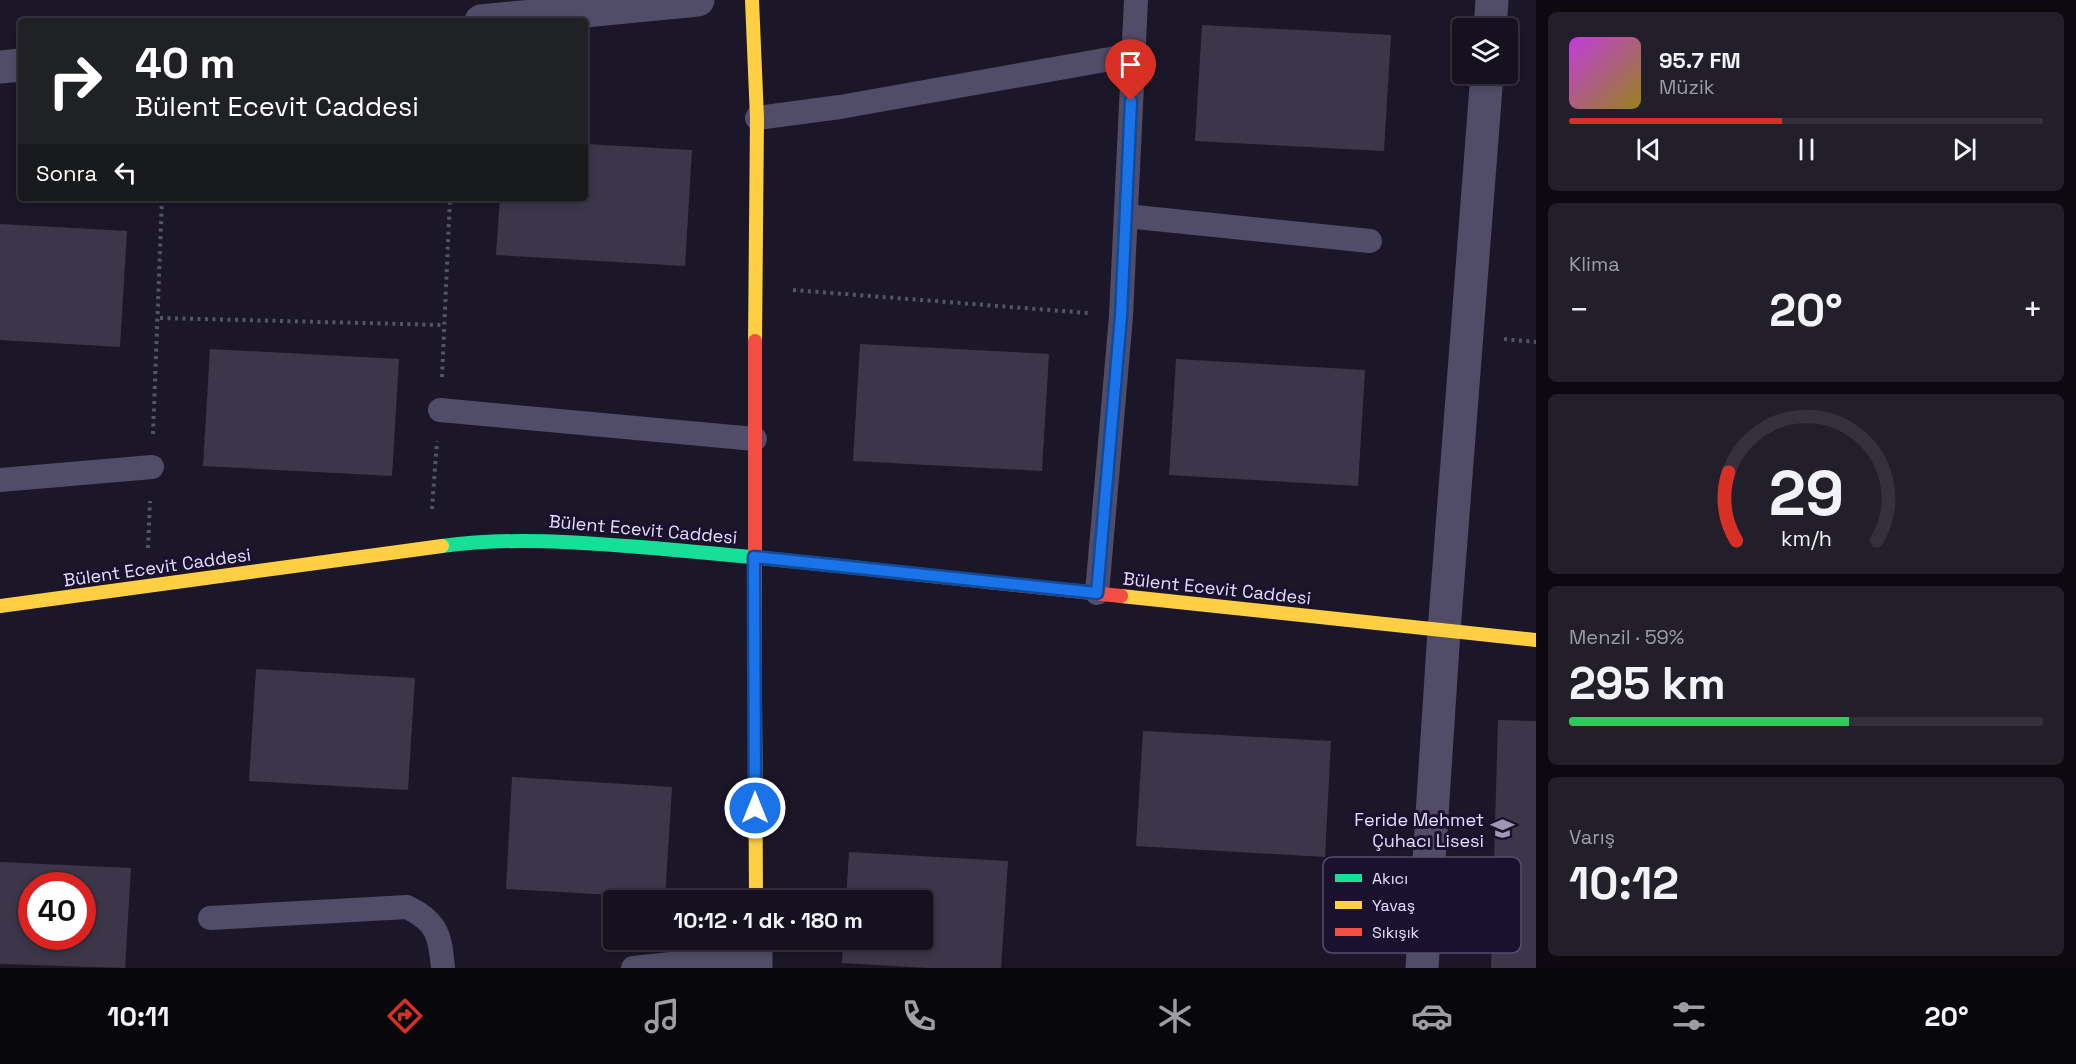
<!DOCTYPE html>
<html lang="tr">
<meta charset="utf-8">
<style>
body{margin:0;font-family:"Space Grotesk",sans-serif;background:#221f2b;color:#f1f3f6;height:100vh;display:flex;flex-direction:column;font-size:22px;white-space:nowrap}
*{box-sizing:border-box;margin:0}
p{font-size:20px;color:#9d9da4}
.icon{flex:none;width:33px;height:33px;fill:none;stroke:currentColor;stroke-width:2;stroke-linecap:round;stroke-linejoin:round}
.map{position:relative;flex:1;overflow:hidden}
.panel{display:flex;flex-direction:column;gap:12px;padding:12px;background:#0c0910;width:540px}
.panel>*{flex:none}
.guide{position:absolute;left:18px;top:18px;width:570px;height:183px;border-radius:6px;box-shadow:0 3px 9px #0003,0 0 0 2px #34313c;background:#202124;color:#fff;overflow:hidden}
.buttons{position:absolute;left:1452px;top:18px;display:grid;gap:12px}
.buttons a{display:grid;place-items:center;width:66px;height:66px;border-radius:6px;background:#15111e;box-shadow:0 3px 9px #0003,0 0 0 2px #34313c;font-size:30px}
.speed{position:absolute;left:18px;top:872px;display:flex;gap:12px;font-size:30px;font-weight:700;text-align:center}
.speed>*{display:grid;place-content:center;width:78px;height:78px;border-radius:50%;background:#15111e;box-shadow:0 3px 9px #0003,0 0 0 2px #34313c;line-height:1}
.speed .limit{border:9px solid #d22;background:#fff;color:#111}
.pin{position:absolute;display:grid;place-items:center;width:51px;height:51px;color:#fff;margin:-62px -26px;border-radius:50% 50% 50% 0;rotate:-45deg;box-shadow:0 0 6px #0007}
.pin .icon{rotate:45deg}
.me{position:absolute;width:66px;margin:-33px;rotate:0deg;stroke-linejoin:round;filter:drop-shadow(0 0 4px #0008)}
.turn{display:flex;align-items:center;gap:21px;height:126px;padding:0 18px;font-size:27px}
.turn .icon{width:78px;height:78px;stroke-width:2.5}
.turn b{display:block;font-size:42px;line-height:51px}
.then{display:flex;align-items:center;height:57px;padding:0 18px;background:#0003;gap:12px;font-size:22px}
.big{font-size:45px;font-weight:700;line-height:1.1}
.panel .tile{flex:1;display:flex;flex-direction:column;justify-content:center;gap:9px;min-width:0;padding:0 21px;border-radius:9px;background:#221f2b}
.panel .dial{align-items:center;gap:0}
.dial svg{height:156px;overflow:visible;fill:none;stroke:#34313c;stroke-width:7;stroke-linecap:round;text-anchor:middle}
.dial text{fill:#f1f3f6;stroke:none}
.song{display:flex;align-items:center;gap:18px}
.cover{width:72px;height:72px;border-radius:9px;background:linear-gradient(135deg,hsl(290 70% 55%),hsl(50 70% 35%))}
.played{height:6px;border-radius:3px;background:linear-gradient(90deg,#d93025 45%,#34313c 45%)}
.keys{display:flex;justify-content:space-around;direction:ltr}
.heat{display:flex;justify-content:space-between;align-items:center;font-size:33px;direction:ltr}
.charge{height:9px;border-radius:4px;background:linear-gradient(90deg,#34c759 59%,#34313c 0)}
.trip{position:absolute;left:603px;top:890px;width:330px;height:60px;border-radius:6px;background:#15111e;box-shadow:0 3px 9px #0003,0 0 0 2px #34313c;font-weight:700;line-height:60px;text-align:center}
.dock{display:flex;height:96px;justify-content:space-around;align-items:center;background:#08070c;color:#9d9da4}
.dock .icon{width:42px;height:42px}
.dock .selected{color:#d93025}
.dock b{font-size:27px;color:#f1f3f6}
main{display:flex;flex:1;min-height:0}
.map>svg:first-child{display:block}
.building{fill:#3b3649;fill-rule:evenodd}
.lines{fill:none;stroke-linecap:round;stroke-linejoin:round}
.path{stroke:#4c5869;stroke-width:4;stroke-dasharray:3 4.5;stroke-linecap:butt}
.lane{stroke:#514d68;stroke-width:24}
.street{stroke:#514d68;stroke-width:33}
.fast{stroke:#16e098;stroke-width:14}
.slow{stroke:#ffcf43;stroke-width:14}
.jam{stroke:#f24e42;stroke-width:14}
.route-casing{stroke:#114b97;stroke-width:15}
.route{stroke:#1a73e8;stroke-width:10}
.labels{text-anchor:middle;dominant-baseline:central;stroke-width:6;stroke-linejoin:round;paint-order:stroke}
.street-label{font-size:18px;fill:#e5deff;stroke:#19112e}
.poi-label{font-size:18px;fill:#e5deff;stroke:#19112e;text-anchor:end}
.key{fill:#19112e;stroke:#564e6d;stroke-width:1.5}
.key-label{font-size:16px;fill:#e5deff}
</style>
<main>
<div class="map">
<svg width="1536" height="968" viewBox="0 0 1536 968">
<rect width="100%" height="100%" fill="#1c1728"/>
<g class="building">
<polygon points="1202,25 1391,35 1384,151 1195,141"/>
<polygon points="585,144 692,150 685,266 496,255 500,198 585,198"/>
<polygon points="0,224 127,231 120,347 0,340"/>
<polygon points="860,344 1049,354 1042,471 853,461"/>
<polygon points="210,349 399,359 392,476 203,466"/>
<polygon points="1176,359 1365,370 1358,486 1169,475"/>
<polygon points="256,669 415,678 408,790 249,781"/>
<polygon points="1498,720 1536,721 1536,968 1491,968"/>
<polygon points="1143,731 1331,741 1325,857 1136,846"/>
<polygon points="512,777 672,787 665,898 506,889"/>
<polygon points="849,852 1008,861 1001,968 928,968 842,963 843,939 922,939 922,900 846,900"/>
<path d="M0,862L131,868L125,968L0,964ZM32,885H82V936H32Z"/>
</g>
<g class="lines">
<g class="path">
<polyline points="793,290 1088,313"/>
<polyline points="160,318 444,325"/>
<polyline points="1504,339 1536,342"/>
<polyline points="442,377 450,198"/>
<polyline points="153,434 162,198"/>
<polyline points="432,509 437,441"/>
<polyline points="148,548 150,501"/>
</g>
<g class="lane">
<polyline points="757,118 840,107 1133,55"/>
<polyline points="1126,216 1370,241"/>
<polyline points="440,410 755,439"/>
<polyline points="0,480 152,467"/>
<polyline points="1097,593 1121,316 1136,0"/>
<path d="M210,918L407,907C438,922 440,936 443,968"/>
<polyline points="633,968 756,955"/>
</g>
<g class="street">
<polyline points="481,21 698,0"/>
<polyline points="1490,28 1492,0"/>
<polyline points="0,67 21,65"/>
<polyline points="756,939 756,968"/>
<polyline points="1422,968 1444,631 1487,74"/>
</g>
<path class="fast" d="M442,546C518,536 588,543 664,549C754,557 843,566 932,576"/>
<g class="slow">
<polyline points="752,0 757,118 755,341"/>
<polyline points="1121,596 1536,640"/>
<polyline points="0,606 442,546"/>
<polyline points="755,700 756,900"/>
</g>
<g class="jam">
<polyline points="932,576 1121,596"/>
<polyline points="755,700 755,341"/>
</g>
</g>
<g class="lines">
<defs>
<polyline id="route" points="755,808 754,557 1097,593 1121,316 1131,101"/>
</defs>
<use href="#route" class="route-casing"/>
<use href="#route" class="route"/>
</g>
<defs>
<symbol id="school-bare" viewBox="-9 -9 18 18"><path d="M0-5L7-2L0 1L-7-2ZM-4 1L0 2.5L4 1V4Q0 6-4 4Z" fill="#9f98b4" stroke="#19112e" stroke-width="2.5" paint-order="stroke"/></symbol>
</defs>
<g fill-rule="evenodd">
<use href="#school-bare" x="1486" y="812" width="33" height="33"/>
</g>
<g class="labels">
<g class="street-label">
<text transform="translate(643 529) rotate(5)">Bülent Ecevit Caddesi</text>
<text transform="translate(157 567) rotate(-8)">Bülent Ecevit Caddesi</text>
<text transform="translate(1217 588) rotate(6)">Bülent Ecevit Caddesi</text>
</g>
<g class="poi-label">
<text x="1484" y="819">Feride Mehmet<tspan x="1484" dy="21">Çuhacı Lisesi</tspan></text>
</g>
</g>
<rect x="1323" y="857" width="198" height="96" rx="9" class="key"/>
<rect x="1335" y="874" width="27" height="8" fill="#16e098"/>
<rect x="1335" y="901" width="27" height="8" fill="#ffcf43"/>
<rect x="1335" y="928" width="27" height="8" fill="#f24e42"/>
<g class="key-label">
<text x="1372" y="884">Akıcı</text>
<text x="1372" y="911">Yavaş</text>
<text x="1372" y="938">Sıkışık</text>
</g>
</svg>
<div class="buttons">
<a><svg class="icon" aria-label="layers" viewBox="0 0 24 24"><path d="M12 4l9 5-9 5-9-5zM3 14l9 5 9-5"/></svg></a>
</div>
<div class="speed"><div class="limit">40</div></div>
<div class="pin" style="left:1131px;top:101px;background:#d93025"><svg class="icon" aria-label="arrive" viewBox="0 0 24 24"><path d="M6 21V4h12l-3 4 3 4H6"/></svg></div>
<svg class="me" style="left:755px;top:808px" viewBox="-20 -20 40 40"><circle r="17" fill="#1a73e8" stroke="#fff" stroke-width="3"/><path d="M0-11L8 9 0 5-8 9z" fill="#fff"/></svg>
<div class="trip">10:12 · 1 dk · 180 m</div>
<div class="guide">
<div class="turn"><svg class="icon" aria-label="right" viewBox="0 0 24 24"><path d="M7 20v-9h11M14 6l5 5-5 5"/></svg><div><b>40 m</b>Bülent Ecevit Caddesi</div></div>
<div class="then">Sonra<svg class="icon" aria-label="left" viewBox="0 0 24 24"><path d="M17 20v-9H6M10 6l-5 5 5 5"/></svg></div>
</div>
</div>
<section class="panel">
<div class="tile">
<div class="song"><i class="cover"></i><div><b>95.7 FM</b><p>Müzik</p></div></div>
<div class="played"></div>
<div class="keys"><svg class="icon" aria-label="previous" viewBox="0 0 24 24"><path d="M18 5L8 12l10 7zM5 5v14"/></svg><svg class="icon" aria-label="pause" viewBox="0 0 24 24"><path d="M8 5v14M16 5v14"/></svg><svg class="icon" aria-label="next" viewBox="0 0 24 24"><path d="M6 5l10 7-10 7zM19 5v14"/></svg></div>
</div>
<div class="tile"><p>Klima</p>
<div class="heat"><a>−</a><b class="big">20°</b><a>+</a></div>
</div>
<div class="tile dial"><svg viewBox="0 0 100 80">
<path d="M14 69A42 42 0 1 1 86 69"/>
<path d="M14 69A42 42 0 0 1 10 34" stroke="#d93025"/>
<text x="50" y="56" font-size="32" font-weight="700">29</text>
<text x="50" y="72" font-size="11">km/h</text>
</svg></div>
<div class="tile"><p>Menzil · 59%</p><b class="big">295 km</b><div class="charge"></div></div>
<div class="tile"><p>Varış</p><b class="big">10:12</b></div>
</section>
</main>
<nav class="dock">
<b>10:11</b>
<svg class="icon selected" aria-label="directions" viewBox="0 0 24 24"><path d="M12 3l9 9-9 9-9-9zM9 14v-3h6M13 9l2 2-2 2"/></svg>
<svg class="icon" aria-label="music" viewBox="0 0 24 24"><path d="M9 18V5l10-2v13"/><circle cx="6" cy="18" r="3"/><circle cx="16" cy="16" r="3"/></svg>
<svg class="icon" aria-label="phone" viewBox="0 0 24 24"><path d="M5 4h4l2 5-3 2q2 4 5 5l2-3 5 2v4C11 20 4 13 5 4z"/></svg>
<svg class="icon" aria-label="climate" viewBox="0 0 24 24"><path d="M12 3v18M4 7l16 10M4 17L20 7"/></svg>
<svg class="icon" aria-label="car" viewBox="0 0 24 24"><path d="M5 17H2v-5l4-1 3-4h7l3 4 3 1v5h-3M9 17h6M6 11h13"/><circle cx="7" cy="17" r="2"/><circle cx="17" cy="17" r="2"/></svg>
<svg class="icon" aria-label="filters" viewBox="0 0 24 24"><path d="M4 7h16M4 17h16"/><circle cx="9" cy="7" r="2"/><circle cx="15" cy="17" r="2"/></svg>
<b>20°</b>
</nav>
